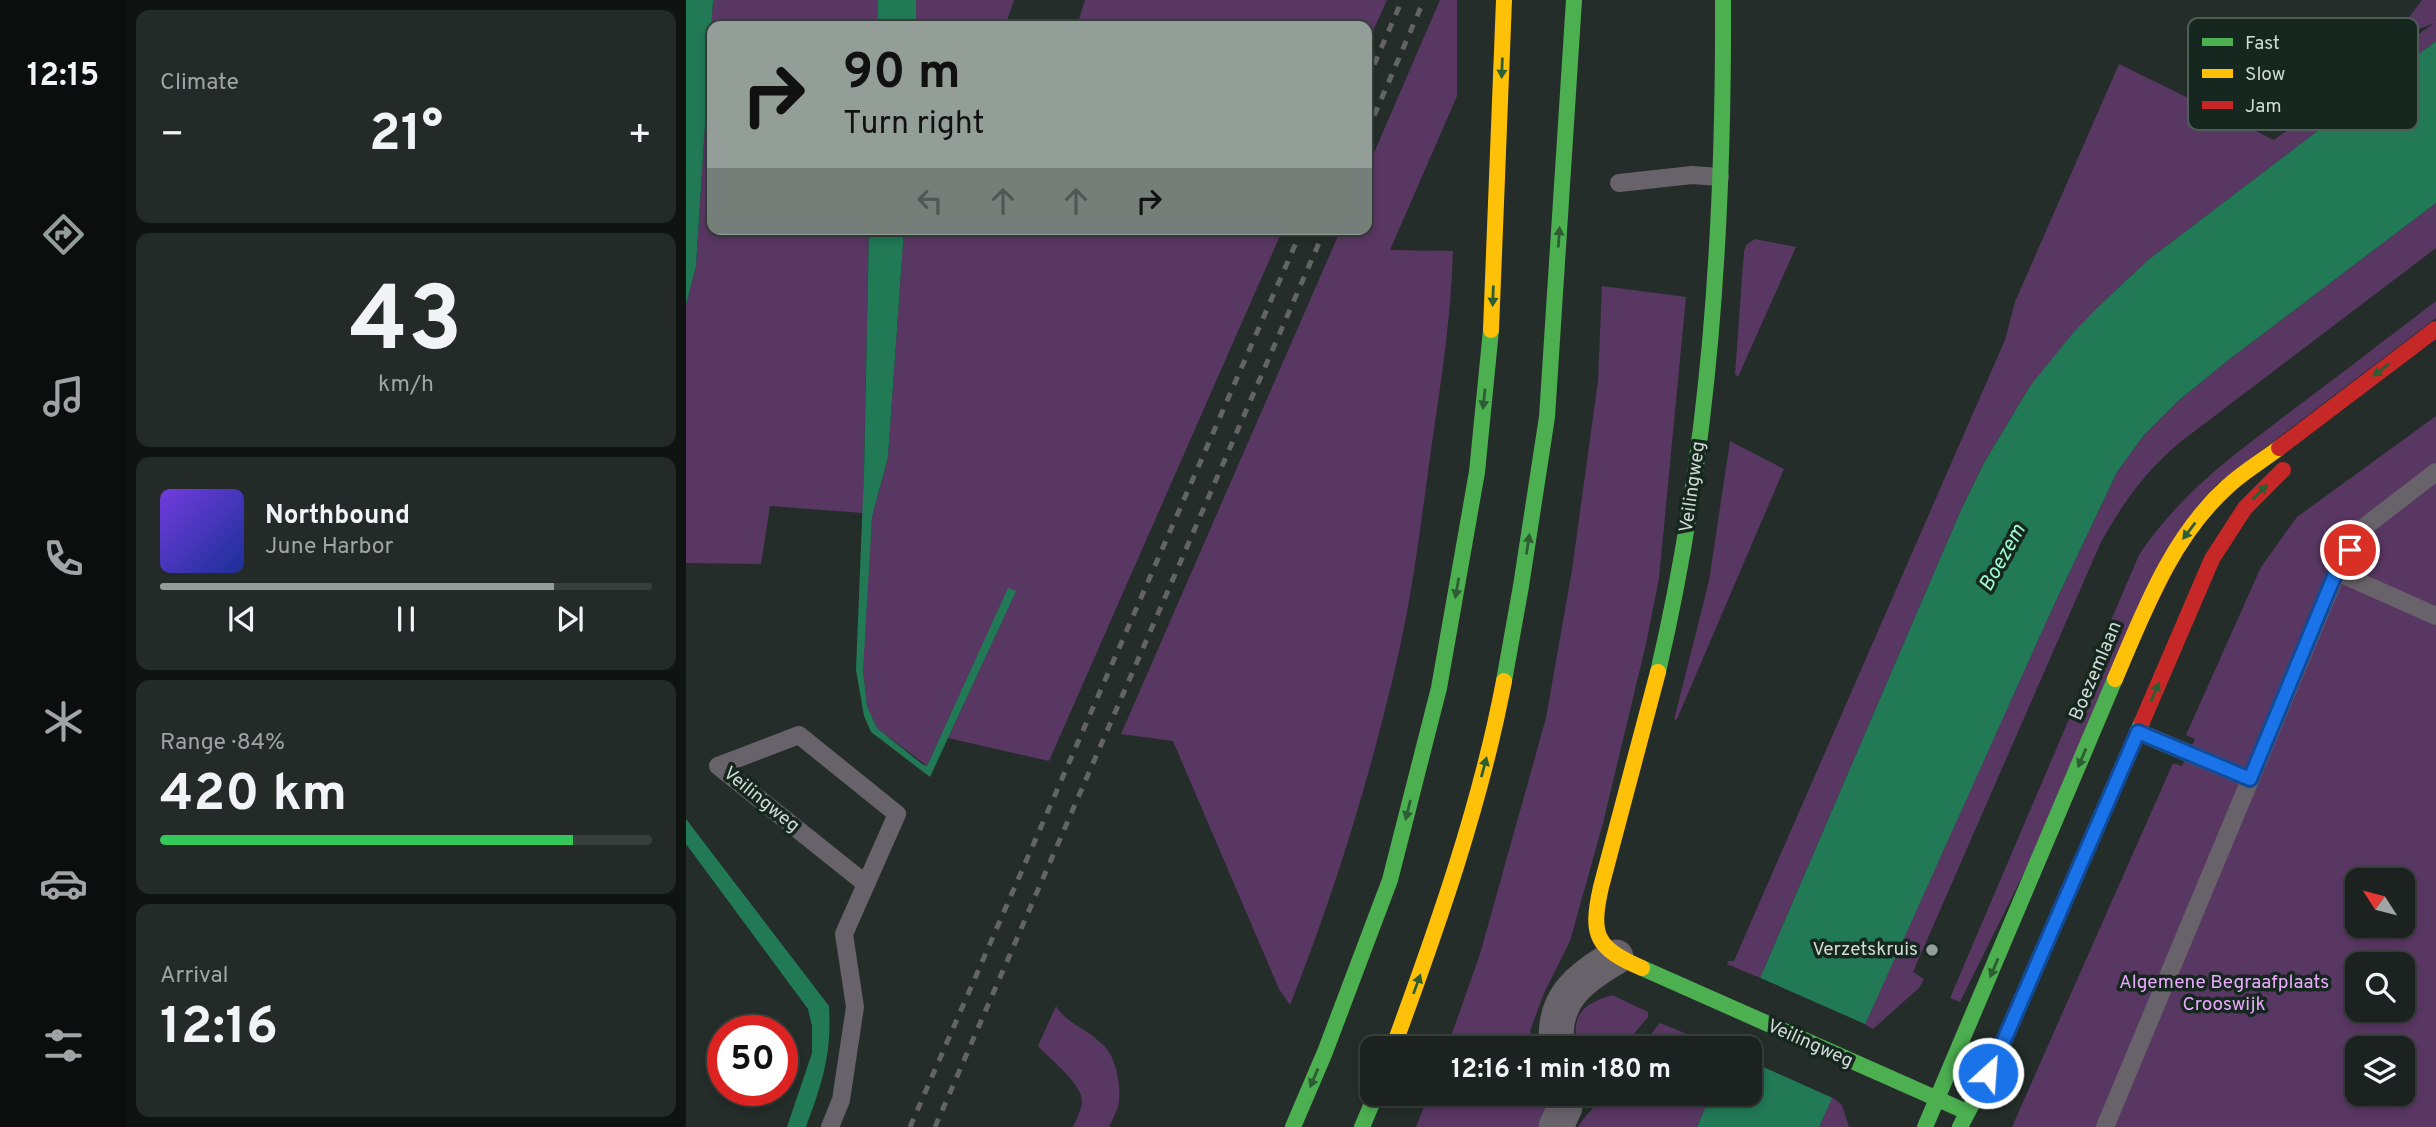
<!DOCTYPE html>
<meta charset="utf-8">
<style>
body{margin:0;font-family:Overpass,sans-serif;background:#242a28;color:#f1f3f6;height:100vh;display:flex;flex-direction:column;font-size:26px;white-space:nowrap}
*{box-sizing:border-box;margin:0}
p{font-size:23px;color:#a0a4a4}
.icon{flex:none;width:38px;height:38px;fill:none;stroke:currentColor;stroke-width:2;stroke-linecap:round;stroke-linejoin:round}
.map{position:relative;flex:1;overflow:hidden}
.details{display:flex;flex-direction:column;gap:10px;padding:10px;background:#0f1311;width:560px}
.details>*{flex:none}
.banner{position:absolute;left:21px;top:21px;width:665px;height:214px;border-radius:14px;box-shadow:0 4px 10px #0003,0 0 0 2px #393f3d;background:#949e99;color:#111;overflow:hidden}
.needle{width:46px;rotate:306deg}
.fabs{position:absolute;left:1659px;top:868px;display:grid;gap:14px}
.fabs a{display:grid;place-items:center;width:70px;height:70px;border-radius:14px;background:#1b221f;box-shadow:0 4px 10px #0003,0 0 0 2px #393f3d;font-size:35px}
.speed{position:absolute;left:21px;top:1015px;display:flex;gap:14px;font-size:35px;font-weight:700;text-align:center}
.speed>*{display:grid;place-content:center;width:91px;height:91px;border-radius:50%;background:#1b221f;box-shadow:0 4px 10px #0003,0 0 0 2px #393f3d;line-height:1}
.speed .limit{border:10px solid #d22;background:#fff;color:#111}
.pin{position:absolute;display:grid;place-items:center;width:60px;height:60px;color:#fff;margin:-30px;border:4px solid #fff;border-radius:50%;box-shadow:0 2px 7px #0007}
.me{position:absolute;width:77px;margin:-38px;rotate:26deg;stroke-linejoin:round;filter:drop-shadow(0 0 5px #0008)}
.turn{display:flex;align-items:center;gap:24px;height:147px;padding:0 21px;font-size:32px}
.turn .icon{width:91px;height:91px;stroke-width:2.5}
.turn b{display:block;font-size:49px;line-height:60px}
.lanes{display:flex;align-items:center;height:66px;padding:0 21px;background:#0003;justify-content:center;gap:35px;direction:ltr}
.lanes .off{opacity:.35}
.big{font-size:52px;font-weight:700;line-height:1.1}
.details .widget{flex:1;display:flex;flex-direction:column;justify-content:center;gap:10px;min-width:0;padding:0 24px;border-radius:14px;background:#242a28}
.details .dial{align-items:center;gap:0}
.dial b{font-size:91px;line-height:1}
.song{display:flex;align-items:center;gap:21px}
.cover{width:84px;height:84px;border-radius:10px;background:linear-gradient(135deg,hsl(260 70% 55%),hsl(230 70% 35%))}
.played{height:7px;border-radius:4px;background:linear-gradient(90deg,#949e99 80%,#393f3d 80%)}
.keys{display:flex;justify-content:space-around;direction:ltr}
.heat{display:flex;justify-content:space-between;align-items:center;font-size:38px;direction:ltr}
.charge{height:10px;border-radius:5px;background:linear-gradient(90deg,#34c759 84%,#393f3d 0)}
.trip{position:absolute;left:674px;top:1036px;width:402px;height:70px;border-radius:14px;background:#1b221f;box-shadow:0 4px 10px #0003,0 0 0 2px #393f3d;font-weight:700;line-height:70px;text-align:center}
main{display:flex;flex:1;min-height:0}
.tab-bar{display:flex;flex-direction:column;width:126px;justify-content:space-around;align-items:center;background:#0b0e0c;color:#a0a4a4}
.tab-bar .icon{width:49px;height:49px}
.tab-bar .on{color:#949e99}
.tab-bar b{font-size:32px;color:#f1f3f6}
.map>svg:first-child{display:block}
.green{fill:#593763;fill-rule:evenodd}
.water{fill:#217956}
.pier{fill:#242d29}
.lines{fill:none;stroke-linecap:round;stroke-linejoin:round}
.lane{stroke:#68636a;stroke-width:18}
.street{stroke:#68636a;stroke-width:35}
.fast{stroke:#4caf50;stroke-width:16}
.slow{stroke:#ffc107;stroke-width:16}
.jam{stroke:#c62828;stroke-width:16}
.rail{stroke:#626465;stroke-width:5;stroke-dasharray:9 9;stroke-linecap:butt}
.oneway{fill:#2c5d33}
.route-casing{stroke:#114b97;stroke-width:18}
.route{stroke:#1a73e8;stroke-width:12}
.poi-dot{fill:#949e99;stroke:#16271f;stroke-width:2.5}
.labels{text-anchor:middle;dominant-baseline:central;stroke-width:7;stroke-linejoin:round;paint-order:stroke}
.street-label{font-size:19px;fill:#d0dbd5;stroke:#16271f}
.poi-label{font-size:19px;fill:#d0dbd5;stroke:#16271f;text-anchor:end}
.park-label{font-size:19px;fill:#ecaaff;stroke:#16271f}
.water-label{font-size:21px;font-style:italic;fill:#9ffbcf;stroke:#16271f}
.key{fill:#16271f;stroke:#4e5d56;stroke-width:2}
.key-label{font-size:19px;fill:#d0dbd5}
</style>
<main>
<nav class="tab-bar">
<b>12:15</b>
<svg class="icon on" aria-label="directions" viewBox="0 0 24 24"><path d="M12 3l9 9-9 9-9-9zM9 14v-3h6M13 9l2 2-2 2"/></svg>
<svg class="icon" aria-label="music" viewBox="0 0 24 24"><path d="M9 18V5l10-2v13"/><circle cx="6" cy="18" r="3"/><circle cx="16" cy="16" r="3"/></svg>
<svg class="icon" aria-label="phone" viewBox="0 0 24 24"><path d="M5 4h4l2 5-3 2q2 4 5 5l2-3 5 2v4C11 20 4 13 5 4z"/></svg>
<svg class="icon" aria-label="climate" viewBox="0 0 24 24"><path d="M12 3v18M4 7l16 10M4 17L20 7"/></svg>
<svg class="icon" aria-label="car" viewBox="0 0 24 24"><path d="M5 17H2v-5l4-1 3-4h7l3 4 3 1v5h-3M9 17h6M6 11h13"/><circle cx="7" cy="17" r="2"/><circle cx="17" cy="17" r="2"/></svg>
<svg class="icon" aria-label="filters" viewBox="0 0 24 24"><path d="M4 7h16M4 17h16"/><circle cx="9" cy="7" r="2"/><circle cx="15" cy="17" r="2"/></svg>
</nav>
<section class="details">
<div class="widget"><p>Climate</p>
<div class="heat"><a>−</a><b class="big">21°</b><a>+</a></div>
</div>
<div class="widget dial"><b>43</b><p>km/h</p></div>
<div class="widget">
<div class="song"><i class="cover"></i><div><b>Northbound</b><p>June Harbor</p></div></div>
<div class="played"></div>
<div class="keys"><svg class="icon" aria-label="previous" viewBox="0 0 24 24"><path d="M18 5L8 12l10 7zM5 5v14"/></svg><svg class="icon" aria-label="pause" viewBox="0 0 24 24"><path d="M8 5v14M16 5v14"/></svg><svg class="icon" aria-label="next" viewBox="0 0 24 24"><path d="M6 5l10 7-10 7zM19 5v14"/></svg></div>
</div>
<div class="widget"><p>Range · 84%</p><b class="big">420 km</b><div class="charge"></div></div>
<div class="widget"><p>Arrival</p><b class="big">12:16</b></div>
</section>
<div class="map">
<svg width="1750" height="1127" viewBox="0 0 1750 1127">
<rect width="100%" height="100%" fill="#242d29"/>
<g class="green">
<polygon points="27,0 192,0 191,26 26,26 26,229 183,229 177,513 84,506 75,564 0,563 0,305 10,266"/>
<polygon points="230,0 328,0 319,26 230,26"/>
<polygon points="399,0 701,0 681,44 681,26 391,26"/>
<path d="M754,0H771V96L704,250L767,251C765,321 754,388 744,457C735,523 727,590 712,656C685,774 649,892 604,1005L593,989L487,741L435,734L655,229H681V169Z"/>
<polygon points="1736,0 1750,0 1750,41 1462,260 1413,306 1344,386 1298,463 1275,510 1074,978 1041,964 1042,961 1048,961 1319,340 1329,302 1433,64 1588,140 1748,23 1706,40"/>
<path d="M1750,203V248L1493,443C1460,471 1436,504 1415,542L1227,972L1238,979L1233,988L1187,1029L1178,1024L1367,607L1431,472L1458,435L1492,401L1541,361Z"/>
<polygon points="218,229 597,229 363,761 262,738 329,592 322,589 241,766 191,728 181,706 177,670 177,648 186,517 202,457"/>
<polygon points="1069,239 1110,247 1052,377 1049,374 1058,251 1060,245"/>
<polygon points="916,286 1000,297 973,578 960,644 917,823 884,941 858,993 844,1031 850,1048 761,1048 794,954 860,718 886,570 912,381"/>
<path d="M1750,301V318L1530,485L1274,1002L1264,998L1453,555C1495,492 1549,454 1608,409C1656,373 1703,337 1750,301Z"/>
<path d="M1750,416V1127H1326L1487,763L1496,766L1509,739L1500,735L1575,567L1611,517ZM1671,880H1717V926H1671ZM1671,964H1717V1010H1671ZM1671,1048H1717V1094H1671Z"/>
<polygon points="1044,441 1098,469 991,719 988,720 1023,581"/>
<path d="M926,995L962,1012V1017L936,1048H891C886,1015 894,1005 926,995Z"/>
<path d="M370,1006C379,1021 394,1026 408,1037C411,1040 417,1044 420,1048C431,1061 436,1090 432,1107C430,1113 426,1120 423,1127H387C390,1120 396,1109 396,1101C396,1084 364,1059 352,1046Z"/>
<polygon points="974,1023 1035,1048 954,1048"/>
<polygon points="743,1094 860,1094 860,1120 856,1127 730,1127"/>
<path d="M919,1094H1025L1011,1127H892C900,1114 910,1106 919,1094Z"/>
<polygon points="1146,1097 1156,1105 1163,1127 1133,1127"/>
</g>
<g class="water">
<polygon points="0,0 27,0 10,266 0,305"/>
<polygon points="192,0 230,0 230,26 191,26"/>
<polygon points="1750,41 1750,203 1541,361 1492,401 1458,435 1431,472 1367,607 1133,1127 1011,1127 1025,1094 1064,1094 1064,1048 1044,1048 1275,510 1298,463 1344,386 1387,333 1413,306 1462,260"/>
<polygon points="183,229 218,229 202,457 186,517 177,670 181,706 191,728 236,764 241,766 322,588 330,591 244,777 185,732 178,716 170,670 178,471"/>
<path d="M0,819L143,1006C146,1055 136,1083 120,1127H101L126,1053V1026L122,1009L0,844Z"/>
</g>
<polygon class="pier" points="1070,976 1181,1025 1149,1099 1064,1061 1064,1048 1040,1048"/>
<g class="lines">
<g class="lane">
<polyline points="933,183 1006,175 1034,177"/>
<polyline points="1651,572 1677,528 1750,472"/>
<polyline points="1452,732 1564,779"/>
<polyline points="144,1127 155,1100 169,1007 158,934 211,814 113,735 32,766 180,884"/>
<polyline points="1419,1127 1651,572 1750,616"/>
</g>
<g class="street">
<path d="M871,1048C865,1000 892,979 930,957"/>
<polyline points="870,1127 879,1107 880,1094"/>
</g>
<g class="fast">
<path d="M972,672C1024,451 1038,227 1037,0"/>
<polyline points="818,681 835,586 861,417 888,0"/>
<polyline points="956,968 1281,1112"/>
<polyline points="607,1127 639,1052 704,880 753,688 791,472 805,330"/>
<polyline points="676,1127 690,1094"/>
<polyline points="1239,1127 1429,679"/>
<polyline points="1274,1127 1312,1054 1456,722"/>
</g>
<g class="slow">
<polyline points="805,330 818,0"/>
<path d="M1429,679C1458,611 1485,538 1541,487C1557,472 1576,461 1593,448"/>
<path d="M956,968C910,948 904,936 915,887L972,672"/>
<path d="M707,1048C751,928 794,807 818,681"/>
</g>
<g class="jam">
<polyline points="1593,448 1750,329"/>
<polyline points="1456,722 1526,559 1559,508 1597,470"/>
</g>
<g class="rail">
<polyline points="681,81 716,0"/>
<polyline points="681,132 738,0"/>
<polyline points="224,1127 616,229"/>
<polyline points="249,1127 639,229"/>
</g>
</g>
<defs><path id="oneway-solid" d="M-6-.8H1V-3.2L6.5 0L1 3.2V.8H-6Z" transform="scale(1.75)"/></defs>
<g class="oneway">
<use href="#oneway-solid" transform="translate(816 68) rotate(92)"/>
<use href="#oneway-solid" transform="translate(873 237) rotate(-86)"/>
<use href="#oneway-solid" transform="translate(807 296) rotate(92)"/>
<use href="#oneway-solid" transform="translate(1695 370) rotate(143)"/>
<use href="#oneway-solid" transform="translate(798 399) rotate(96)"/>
<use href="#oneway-solid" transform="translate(1574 492) rotate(-46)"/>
<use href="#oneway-solid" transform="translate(1503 531) rotate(127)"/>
<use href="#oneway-solid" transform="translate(842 544) rotate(-81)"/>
<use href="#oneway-solid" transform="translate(771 588) rotate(100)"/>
<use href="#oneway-solid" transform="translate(1469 692) rotate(-67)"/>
<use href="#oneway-solid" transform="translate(1396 758) rotate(113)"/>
<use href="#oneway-solid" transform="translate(798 767) rotate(-75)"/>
<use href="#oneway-solid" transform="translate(722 810) rotate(104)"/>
<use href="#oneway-solid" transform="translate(1308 968) rotate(113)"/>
<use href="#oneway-solid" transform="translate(731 984) rotate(-70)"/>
<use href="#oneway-solid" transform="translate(628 1078) rotate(113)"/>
</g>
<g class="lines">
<defs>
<polyline id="route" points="1302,1073 1312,1054 1452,732 1564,779 1650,572 1664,550"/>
</defs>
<use href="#route" class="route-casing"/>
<use href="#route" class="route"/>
</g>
<circle class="poi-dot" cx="1246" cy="950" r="7"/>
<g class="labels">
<g class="street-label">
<text transform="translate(1007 487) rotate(-82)">Veilingweg</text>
<text transform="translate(1410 671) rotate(-67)">Boezemlaan</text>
<text transform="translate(75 800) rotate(39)">Veilingweg</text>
<text transform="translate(1124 1044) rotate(24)">Veilingweg</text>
</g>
<g class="poi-label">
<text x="1232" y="950">Verzetskruis</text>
</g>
<g class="park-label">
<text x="1538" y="983">Algemene Begraafplaats<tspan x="1538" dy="22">Crooswijk</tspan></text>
</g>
<g class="water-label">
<text transform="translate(1317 558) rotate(-61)">Boezem</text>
</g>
</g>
<rect x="1502" y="18" width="230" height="112" rx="10" class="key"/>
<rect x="1516" y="38" width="31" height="8" fill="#4caf50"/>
<rect x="1516" y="69" width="31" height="9" fill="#ffc107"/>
<rect x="1516" y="101" width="31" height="8" fill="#c62828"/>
<g class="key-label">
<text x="1559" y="49">Fast</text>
<text x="1559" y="80">Slow</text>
<text x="1559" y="112">Jam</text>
</g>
</svg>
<div class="fabs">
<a><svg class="needle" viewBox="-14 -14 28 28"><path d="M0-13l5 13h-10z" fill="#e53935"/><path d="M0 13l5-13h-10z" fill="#a0a4a4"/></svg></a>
<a><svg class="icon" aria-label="search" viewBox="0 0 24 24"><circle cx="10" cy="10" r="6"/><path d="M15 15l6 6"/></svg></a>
<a><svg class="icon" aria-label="layers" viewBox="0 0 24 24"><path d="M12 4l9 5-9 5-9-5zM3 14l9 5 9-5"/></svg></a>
</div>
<div class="speed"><div class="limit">50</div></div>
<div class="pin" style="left:1664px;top:550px;background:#d93025"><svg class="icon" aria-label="arrive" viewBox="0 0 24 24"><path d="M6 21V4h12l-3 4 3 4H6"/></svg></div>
<svg class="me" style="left:1302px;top:1073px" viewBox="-20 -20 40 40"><circle r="17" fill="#1a73e8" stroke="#fff" stroke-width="3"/><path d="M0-11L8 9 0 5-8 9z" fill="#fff"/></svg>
<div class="trip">12:16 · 1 min · 180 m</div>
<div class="banner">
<div class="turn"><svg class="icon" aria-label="right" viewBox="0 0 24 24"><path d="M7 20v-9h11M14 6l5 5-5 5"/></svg><div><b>90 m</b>Turn right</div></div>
<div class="lanes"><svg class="icon off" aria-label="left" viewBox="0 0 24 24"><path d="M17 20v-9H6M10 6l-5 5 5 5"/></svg><svg class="icon off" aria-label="ahead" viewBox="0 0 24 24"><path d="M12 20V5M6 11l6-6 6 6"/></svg><svg class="icon off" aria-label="ahead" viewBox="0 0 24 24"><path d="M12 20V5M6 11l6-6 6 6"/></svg><svg class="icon" aria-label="right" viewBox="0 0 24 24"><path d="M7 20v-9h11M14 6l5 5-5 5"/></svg></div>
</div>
</div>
</main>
